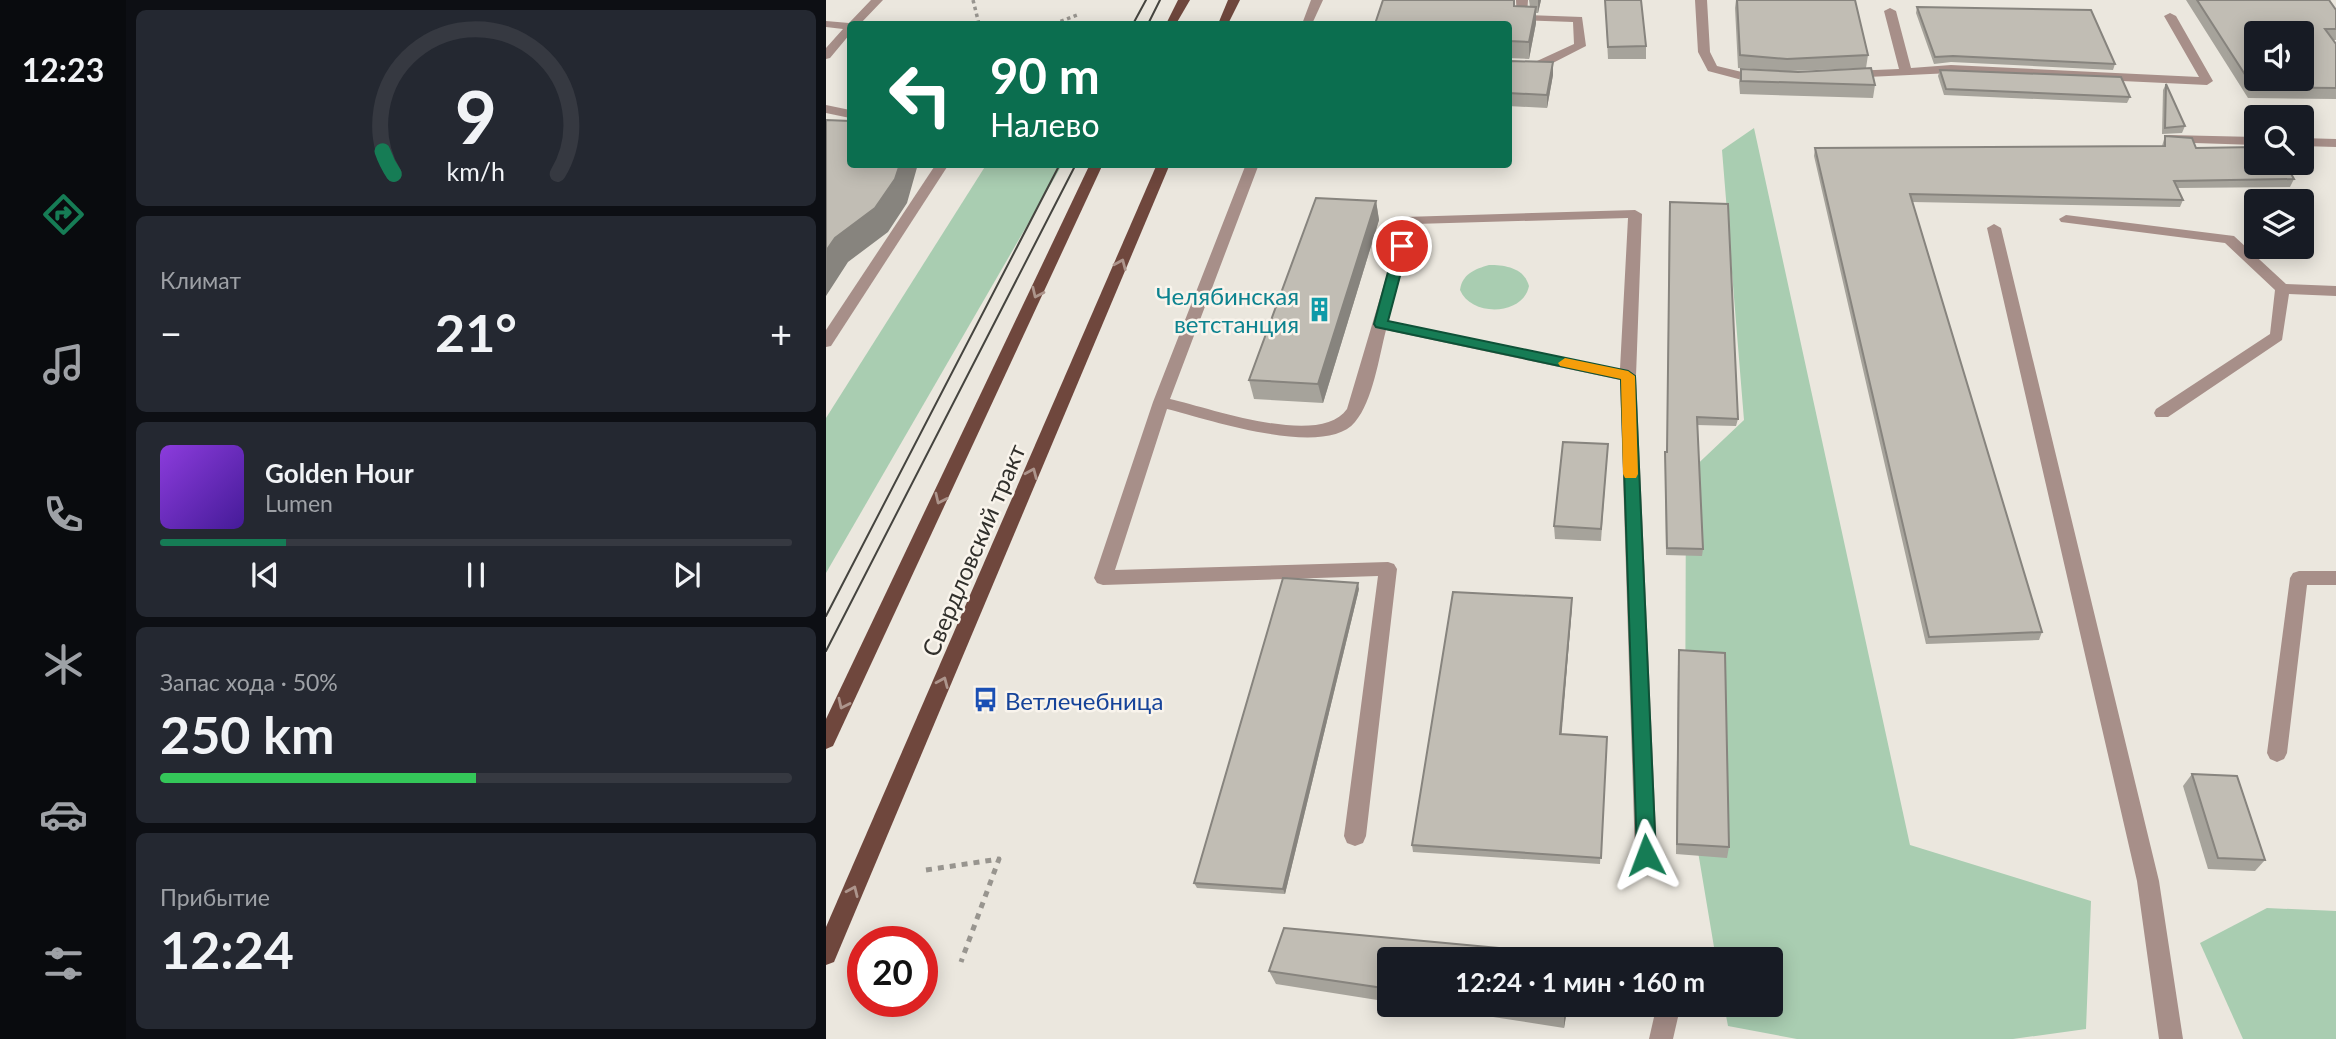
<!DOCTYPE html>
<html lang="ru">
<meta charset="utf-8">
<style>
body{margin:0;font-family:Lato,sans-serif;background:#242831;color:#f1f3f6;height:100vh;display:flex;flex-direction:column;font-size:26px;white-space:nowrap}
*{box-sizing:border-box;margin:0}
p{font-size:23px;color:#9ea1a6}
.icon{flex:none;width:38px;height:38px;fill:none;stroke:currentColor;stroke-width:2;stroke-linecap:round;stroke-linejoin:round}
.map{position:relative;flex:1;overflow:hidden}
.details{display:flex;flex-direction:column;gap:10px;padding:10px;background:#0d0f14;width:700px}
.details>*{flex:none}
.top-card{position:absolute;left:21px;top:21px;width:665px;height:147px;border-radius:7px;box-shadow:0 4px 18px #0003;background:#0b6e4f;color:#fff;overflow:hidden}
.controls{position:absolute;left:1418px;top:21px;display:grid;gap:14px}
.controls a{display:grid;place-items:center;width:70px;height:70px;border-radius:7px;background:#171b24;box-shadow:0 4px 18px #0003;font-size:35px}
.speed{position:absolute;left:21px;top:926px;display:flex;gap:14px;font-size:35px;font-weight:700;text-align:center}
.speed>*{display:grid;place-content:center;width:91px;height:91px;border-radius:50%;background:#171b24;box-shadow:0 4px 18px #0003;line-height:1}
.speed .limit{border:10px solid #d22;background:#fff;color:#111}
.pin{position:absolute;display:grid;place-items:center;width:60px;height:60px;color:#fff;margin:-30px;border:4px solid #fff;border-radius:50%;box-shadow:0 2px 7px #0007}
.me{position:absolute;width:77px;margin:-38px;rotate:357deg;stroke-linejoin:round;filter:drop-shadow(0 0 5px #0008)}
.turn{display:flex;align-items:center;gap:24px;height:147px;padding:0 28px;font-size:32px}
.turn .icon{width:91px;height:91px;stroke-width:2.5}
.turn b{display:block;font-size:49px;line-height:60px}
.big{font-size:52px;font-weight:700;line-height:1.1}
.details .widget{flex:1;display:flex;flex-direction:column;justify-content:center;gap:10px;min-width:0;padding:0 24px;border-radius:10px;background:#242831}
.details .dial{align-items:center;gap:0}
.dial svg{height:182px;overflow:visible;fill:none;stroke:#363941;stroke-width:7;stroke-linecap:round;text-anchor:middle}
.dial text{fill:#f1f3f6;stroke:none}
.song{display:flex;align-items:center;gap:21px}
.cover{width:84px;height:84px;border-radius:10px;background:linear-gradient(135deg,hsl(270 70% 55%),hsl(260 70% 35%))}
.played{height:7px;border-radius:4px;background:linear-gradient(90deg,#167c55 20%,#363941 20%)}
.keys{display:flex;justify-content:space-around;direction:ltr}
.heat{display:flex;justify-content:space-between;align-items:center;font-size:38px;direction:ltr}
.charge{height:10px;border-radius:5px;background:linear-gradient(90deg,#34c759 50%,#363941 0)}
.trip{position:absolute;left:551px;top:947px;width:406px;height:70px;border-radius:7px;background:#171b24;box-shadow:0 4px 18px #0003;font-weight:700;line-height:70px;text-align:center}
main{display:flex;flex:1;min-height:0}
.dock{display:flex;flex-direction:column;width:126px;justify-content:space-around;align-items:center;background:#090b0e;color:#9ea1a6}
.dock .icon{width:49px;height:49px}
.dock .current{color:#167c55}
.dock b{font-size:32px;color:#f1f3f6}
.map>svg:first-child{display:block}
.green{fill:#a9cdb1}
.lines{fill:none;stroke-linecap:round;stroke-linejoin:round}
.path-far1{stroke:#98958f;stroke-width:3.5;stroke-dasharray:3.5 3.5;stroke-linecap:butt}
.path{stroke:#98958f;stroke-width:5;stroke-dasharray:6 6;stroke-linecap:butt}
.minor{fill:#a78f89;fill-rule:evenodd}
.major{fill:#6f473d;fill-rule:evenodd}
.tram{stroke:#45443f;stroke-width:2}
.wall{fill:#a6a39b}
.shaded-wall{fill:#87847e}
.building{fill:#c1bdb4;stroke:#87847e;stroke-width:2;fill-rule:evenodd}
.oneway{stroke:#ad958c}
.route{fill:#167c55;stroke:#0e5137;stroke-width:2}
.slow{fill:#f59e0b}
.labels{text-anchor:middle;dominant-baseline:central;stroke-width:5;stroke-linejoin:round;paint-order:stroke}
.culture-label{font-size:24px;fill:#0d838f;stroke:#f9f4ec;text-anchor:end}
.street-label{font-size:24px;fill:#31302c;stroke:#f9f4ec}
.transit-label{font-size:24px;fill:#164399;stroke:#f9f4ec;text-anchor:start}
</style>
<main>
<nav class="dock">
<b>12:23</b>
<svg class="icon current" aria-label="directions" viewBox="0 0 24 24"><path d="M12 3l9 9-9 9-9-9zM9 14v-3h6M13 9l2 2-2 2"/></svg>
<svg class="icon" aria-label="music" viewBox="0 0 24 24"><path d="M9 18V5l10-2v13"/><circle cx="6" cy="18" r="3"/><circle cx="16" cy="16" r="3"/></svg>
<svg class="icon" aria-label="phone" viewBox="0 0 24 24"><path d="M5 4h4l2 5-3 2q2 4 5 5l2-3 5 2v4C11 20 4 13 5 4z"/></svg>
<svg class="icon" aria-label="climate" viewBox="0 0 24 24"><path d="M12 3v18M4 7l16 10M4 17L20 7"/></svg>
<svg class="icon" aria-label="car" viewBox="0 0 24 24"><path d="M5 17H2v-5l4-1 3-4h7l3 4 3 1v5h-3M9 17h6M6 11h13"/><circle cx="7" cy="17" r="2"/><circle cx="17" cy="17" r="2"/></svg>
<svg class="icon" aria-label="filters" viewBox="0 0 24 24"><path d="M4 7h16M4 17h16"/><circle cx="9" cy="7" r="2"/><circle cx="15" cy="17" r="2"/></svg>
</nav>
<section class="details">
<div class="widget dial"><svg viewBox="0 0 100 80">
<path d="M14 69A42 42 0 1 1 86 69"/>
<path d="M14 69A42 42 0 0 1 9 59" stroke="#167c55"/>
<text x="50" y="56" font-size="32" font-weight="700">9</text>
<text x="50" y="72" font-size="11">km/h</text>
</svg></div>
<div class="widget"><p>Климат</p>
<div class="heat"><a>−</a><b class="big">21°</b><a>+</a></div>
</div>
<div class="widget">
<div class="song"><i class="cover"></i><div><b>Golden Hour</b><p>Lumen</p></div></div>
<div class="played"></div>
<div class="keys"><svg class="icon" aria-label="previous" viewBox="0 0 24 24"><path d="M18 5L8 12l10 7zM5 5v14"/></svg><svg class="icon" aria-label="pause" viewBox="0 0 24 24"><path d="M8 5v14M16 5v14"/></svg><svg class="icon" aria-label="next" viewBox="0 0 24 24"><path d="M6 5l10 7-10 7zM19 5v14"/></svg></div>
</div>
<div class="widget"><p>Запас хода · 50%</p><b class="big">250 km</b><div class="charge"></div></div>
<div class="widget"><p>Прибытие</p><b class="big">12:24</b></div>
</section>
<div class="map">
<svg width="1510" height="1039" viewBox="0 0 1510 1039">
<rect width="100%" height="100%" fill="#ebe7de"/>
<g class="green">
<polygon points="928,128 1084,845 1265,901 1260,1029 1187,1039 971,1039 902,1026 898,1005 945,1004 945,959 890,959 859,774 860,475 918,420 896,150"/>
<polygon points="160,165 236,165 0,573 0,418"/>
<path d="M663,265C680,265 698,268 703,286C697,316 645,317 634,290C636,274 649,269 663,265Z"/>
<polygon points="1441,908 1510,911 1510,1039 1417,1039 1374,943"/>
</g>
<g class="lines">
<g class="path-far1">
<polyline points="147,0 153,24"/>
<polyline points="228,24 251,15"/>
</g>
<polyline class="path" points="100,870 173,859 135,962"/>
<g class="minor">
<polygon points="45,0 57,0 34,24 24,24 24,34 4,58 0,59 0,48 17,29 0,27 0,21 23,23"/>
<polygon points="485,0 497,0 486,24 476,24"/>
<polygon points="690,0 702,0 701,15 756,17 760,46 719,67 711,67 711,61 748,44 747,22 691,20"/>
<polygon points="869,0 881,0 884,52 891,66 920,73 942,74 942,80 920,81 882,71 872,52"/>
<polygon points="1064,8 1070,11 1085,68 1125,65 1373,77 1338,16 1344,13 1350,16 1387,81 1381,85 1125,73 1021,78 1021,72 1025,71 1073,69 1058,11"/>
<polygon points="0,105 24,110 24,118 0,113"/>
<polygon points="1343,135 1430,137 1430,145 1338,142 1338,136"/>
<polygon points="1475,138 1510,139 1510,147 1475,146"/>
<polygon points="110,164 123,164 5,346 0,347 0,330"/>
<path d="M420,164H433L344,399C384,408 494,448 521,409L578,217L809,210L816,214L810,376L831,855L828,862L820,865L812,862L809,855L794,380L560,330C553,357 547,401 529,422C499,459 381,419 341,409L289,570L562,562L568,564L571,569L540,836L537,843L529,846L521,843L518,836L552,576L277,585L271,583L268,578L327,402ZM802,218L794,369L562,321L589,224Z"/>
<polygon points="1240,215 1408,236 1460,284 1510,286 1510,296 1463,294 1456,340 1342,417 1330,417 1328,413 1330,409 1444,334 1449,290 1399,243 1235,222 1233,219"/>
<polygon points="1168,224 1175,228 1333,881 1357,1039 1333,1039 1311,881 1161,228"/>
<polygon points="1473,571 1510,571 1510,585 1481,585 1461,753 1458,759 1451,762 1444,759 1441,753 1464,578 1467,573"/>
<polygon points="831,1004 855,1004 847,1039 823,1039"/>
</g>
<g class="major">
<polygon points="352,0 364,0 350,24 340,24"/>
<polygon points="402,0 414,0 402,24 392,24"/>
<polygon points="264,164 277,164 7,746 0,749 0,719"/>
<polygon points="331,164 344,164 8,962 0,965 0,927"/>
</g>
<g class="tram">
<polyline points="307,24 320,0"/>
<polyline points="322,24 334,0"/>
<polyline points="0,616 234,164"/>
<polyline points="0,651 250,164"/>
</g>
</g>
<g class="wall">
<polygon points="703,0 715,0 712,13 710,13 710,23 703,59 682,58 682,24 688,6 704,7"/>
<polygon points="779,0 820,46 820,59 782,59"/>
<polygon points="910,0 1029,0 1042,55 1040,68 964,71 1049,85 1047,98 914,94 913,82 915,69 943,70 912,68 909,8"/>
<polygon points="1360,0 1503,0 1510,10 1510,40 1507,40 1510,44 1510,99 1422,98"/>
<polygon points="1091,7 1289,64 1287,70 1125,62 1108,64 1090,13"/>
<polygon points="682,61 727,75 721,108 682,106"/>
<polygon points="1114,70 1304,97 1301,103 1118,95 1112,76"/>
<polygon points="1340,84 1359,126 1356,133 1336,134 1337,90"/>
<polygon points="1339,136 1370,148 1468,179 1464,187 1352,188 1357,200 1354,207 1086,202 1216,632 1213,640 1100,644 988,156 989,148 1336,146"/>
<polygon points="550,201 553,220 497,403 428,399 423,380"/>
<polygon points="843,210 912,419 910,426 871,425 877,549 876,556 840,555 839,459 839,452 841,452"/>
<polygon points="782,444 775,541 729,539 728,526"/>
<polygon points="533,589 459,894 371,888 368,883"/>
<polygon points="746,606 735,734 781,737 774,864 587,852 586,845"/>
<polygon points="853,650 903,847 901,858 850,854 852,662"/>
<polygon points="1366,774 1439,860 1429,871 1382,869 1357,786"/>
<polygon points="458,928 748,955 748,959 564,959 564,1002 450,984 443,971"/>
<polygon points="583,1004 742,1004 738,1028"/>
</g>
<g class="shaded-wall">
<polygon points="712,0 715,0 712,13"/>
<polygon points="710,7 710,23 703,59 703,42"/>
<polygon points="727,62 727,75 721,108 721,95"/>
<polygon points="74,164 92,164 81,203 62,232 22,262 0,296 0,251 9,238"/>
<polygon points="550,201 553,220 497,403 492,384"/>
<polygon points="532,583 533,589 459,894 457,889"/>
<polygon points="746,598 746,606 735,741 734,734"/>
<polygon points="740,1004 742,1004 738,1028 738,1016"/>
</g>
<g class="building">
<polygon points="557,0 688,0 688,6 710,7 703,42 682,41 682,24 549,24"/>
<polygon points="779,0 815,0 820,46 782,47"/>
<polygon points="911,0 1029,0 1042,55 961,59 914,55"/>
<path d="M1371,0H1503L1510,10V29H1499L1510,44V88L1427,87ZM1430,33H1475V79H1430Z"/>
<polygon points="1091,7 1265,10 1289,64 1127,56 1109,57"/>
<polygon points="682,61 727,62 721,95 682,93"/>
<polygon points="1045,68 1049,85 915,81 915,69 972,72"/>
<polygon points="1114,70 1295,77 1304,97 1120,89"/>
<polygon points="1340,84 1359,126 1339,128"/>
<polygon points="0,120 24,121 24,164 74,164 69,179 49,208 9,238 0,251"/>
<polygon points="1339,136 1366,138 1370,148 1430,147 1430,163 1459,163 1468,179 1348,181 1357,200 1084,194 1216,632 1103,637 989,148 1339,146"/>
<polygon points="490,198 550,201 492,384 423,380"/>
<polygon points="844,202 902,204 912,419 871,417 877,549 841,548 839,452 841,452"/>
<polygon points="737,442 782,444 775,529 728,526"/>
<polygon points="457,578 532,583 457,889 368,883"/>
<polygon points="627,592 746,598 734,734 781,737 775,858 586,845"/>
<polygon points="853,650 899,653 903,847 851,844"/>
<polygon points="1366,774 1411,776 1439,860 1392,858"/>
<polygon points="458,928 748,955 747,959 564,959 564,989 443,971"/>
<polygon points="664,1004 740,1004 738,1016"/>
</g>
<defs><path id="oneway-chevron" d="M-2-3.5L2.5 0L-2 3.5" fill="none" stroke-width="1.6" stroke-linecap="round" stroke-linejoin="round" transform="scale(1.75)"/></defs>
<g class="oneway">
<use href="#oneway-chevron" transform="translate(295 264) rotate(-67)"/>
<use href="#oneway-chevron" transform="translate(211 293) rotate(115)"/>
<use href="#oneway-chevron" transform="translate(206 473) rotate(-67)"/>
<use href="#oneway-chevron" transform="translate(114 499) rotate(115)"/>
<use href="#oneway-chevron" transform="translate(117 682) rotate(-67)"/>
<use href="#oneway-chevron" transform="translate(17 704) rotate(115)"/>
<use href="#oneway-chevron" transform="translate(27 891) rotate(-66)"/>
</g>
<polygon class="route" points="576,242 582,246 562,321 802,371 809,376 830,855 827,861 820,864 813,861 811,855 795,379 550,327 548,324 569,246"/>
<polygon class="slow" points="739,358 802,371 809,376 812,474 810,478 799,478 797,474 795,379 734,366 732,363"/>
<defs>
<symbol id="building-bare" viewBox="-9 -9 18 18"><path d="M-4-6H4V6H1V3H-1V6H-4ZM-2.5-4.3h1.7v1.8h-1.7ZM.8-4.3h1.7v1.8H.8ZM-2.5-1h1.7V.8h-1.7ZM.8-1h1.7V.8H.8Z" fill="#0f9aa8" stroke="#f9f4ec" stroke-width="2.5" paint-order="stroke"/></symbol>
<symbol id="bus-bare" viewBox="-9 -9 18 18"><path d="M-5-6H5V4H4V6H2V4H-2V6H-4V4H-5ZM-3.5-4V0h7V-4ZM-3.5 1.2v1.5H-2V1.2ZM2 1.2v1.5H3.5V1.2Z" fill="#1a4fb4" stroke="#f9f4ec" stroke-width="2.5" paint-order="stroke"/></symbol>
</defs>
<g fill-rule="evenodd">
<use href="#building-bare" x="476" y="292" width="35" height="35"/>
<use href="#bus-bare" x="142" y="682" width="35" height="35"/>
</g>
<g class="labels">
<g class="culture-label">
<text x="473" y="295">Челябинская<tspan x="473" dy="28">ветстанция</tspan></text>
</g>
<g class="street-label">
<text transform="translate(147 550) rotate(-67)">Свердловский тракт</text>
</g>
<g class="transit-label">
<text x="179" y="700">Ветлечебница</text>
</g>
</g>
</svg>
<div class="controls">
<a><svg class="icon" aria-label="sound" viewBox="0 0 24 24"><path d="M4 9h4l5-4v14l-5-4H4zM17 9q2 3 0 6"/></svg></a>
<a><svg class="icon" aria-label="search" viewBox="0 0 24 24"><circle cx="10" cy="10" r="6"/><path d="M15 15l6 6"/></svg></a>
<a><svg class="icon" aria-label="layers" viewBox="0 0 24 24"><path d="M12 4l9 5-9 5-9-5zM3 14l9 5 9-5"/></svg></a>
</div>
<div class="speed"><div class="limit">20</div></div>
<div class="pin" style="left:576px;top:246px;background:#d93025"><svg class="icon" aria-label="arrive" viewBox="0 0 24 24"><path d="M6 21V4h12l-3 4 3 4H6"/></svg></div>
<svg class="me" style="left:820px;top:855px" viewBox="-20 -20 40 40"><path d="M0-17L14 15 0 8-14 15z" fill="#167c55" stroke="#fff" stroke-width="4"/></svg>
<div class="trip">12:24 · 1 мин · 160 m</div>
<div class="top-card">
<div class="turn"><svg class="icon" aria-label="left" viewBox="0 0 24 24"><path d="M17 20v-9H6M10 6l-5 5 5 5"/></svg><div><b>90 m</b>Налево</div></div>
</div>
</div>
</main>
